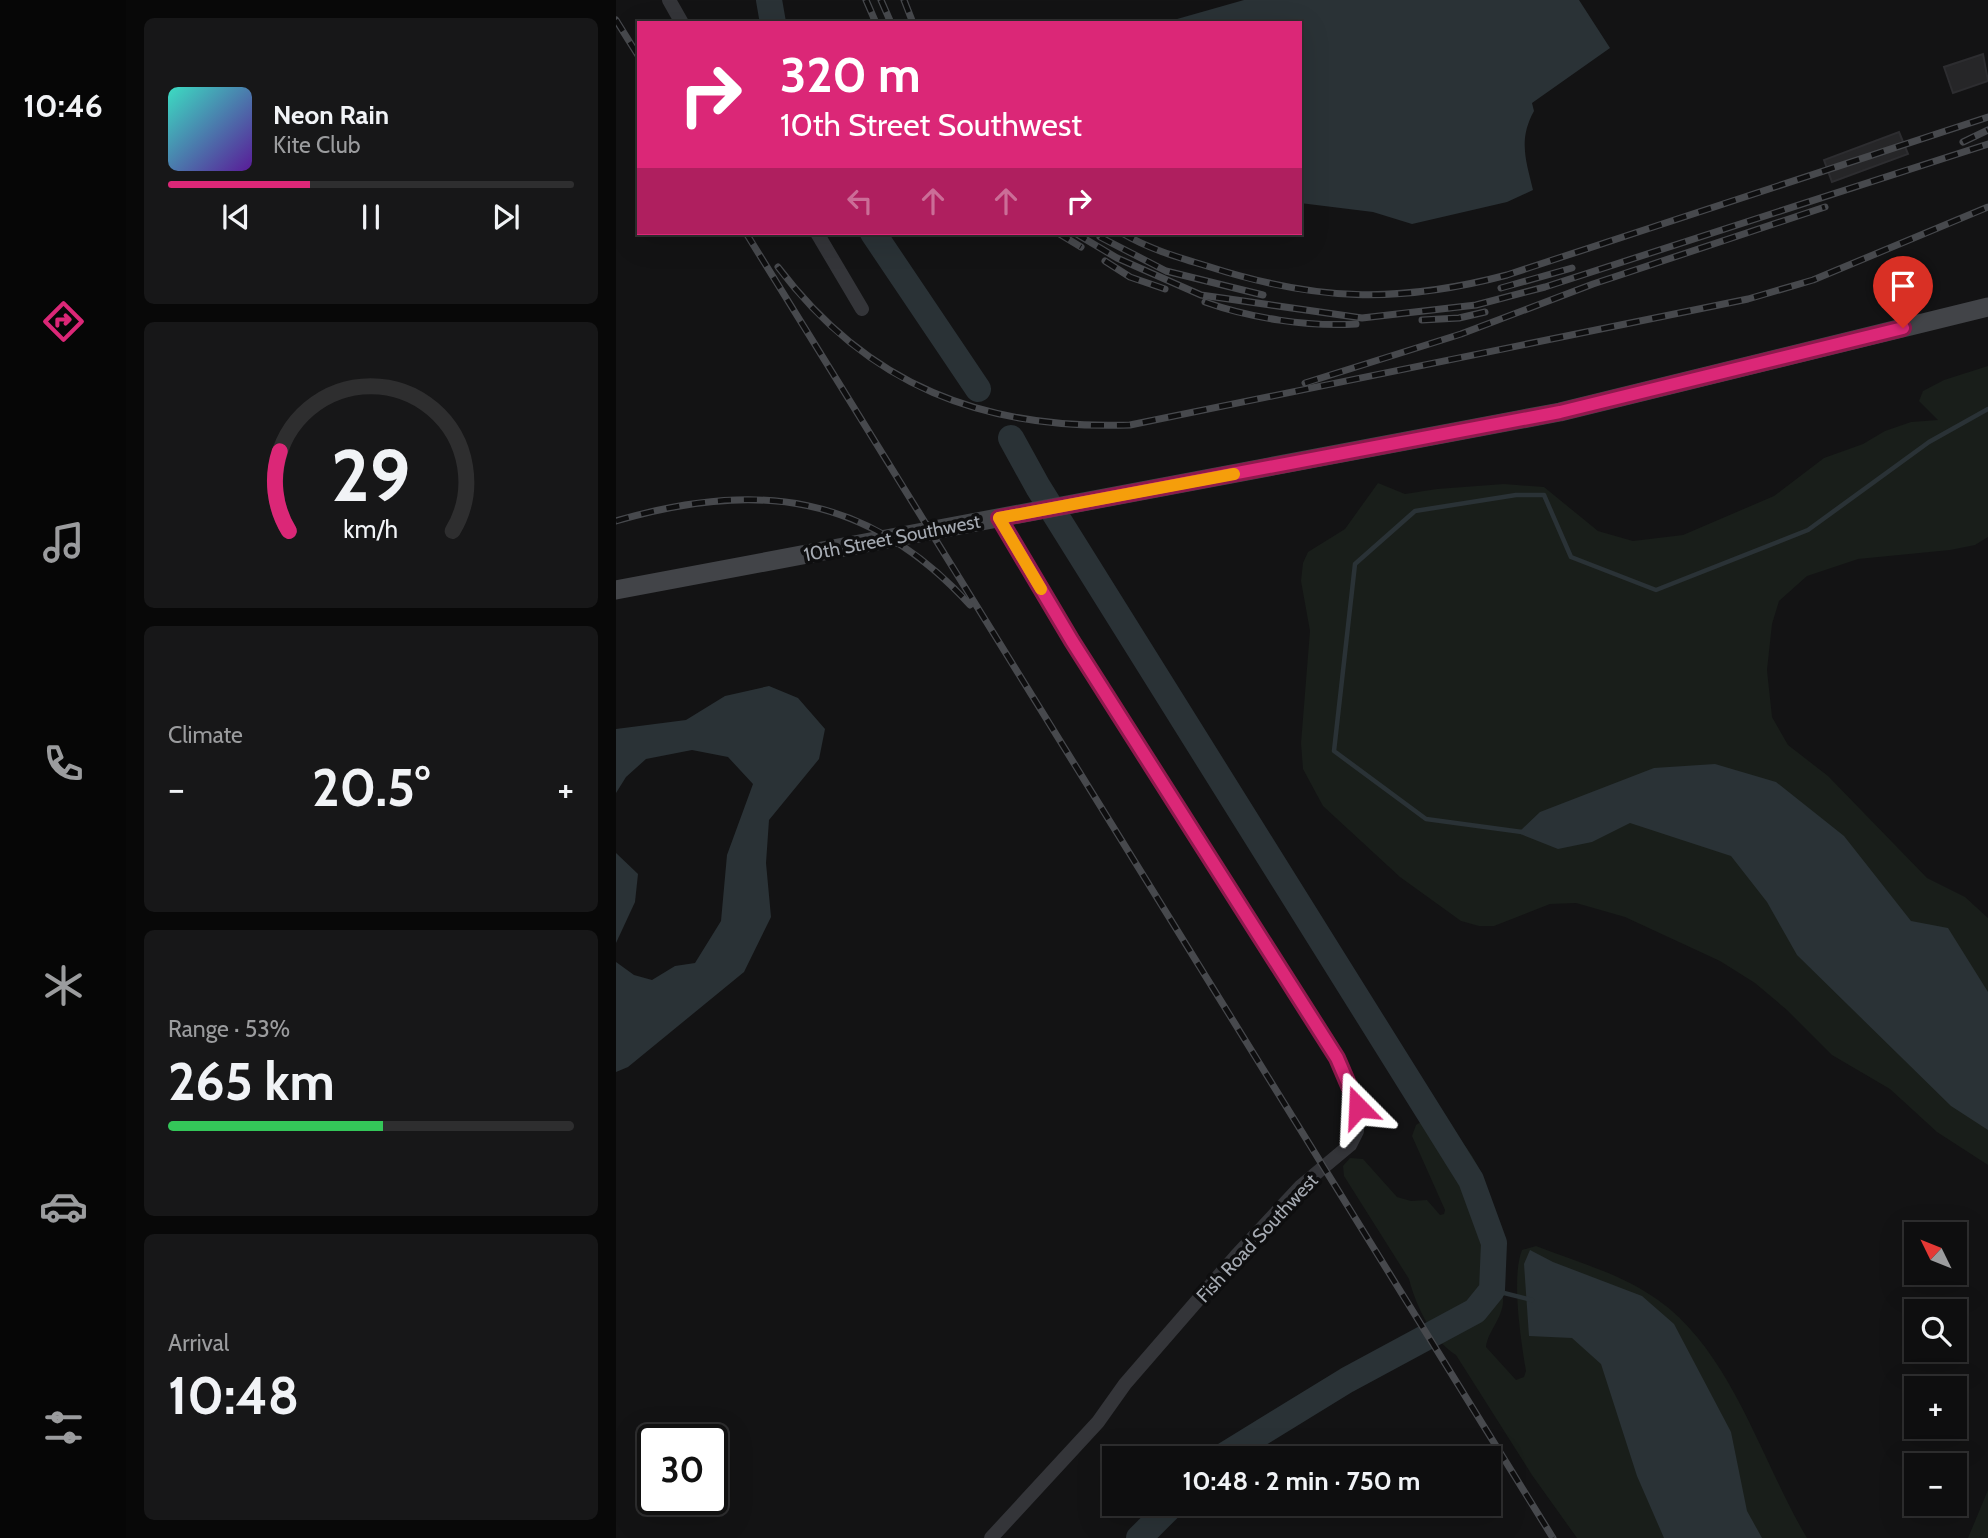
<!DOCTYPE html>
<meta charset="utf-8">
<style>
body{margin:0;font-family:Cabin,sans-serif;background:#171718;color:#f1f3f6;height:100vh;display:flex;flex-direction:column;font-size:26px;white-space:nowrap}
*{box-sizing:border-box;margin:0}
p{font-size:23px;color:#9b9c9e}
.icon{flex:none;width:38px;height:38px;fill:none;stroke:currentColor;stroke-width:2;stroke-linecap:round;stroke-linejoin:round}
.map{position:relative;flex:1;overflow:hidden}
.details{display:flex;flex-direction:column;gap:18px;padding:18px;background:#080808;width:490px}
.details>*{flex:none}
.guide{position:absolute;left:21px;top:21px;width:665px;height:214px;border-radius:0px;box-shadow:0 7px 28px #0002,0 0 0 2px #2e2e2f;background:#db2777;color:#fff;overflow:hidden}
.needle{width:46px;rotate:313deg}
.buttons{position:absolute;left:1288px;top:1222px;display:grid;gap:14px}
.buttons a{display:grid;place-items:center;width:63px;height:63px;border-radius:0px;background:#0e0e0f;box-shadow:0 7px 28px #0002,0 0 0 2px #2e2e2f;font-size:35px}
.speed{position:absolute;left:21px;top:1424px;display:flex;gap:14px;font-size:35px;font-weight:700;text-align:center}
.speed>*{display:grid;place-content:center;width:91px;height:91px;border-radius:50%;background:#0e0e0f;box-shadow:0 7px 28px #0002,0 0 0 2px #2e2e2f;line-height:1}
.speed .limit{border:4px solid #111;border-radius:10px;background:#fff;color:#111}
.pin{position:absolute;display:grid;place-items:center;width:60px;height:60px;color:#fff;margin:-72px -30px;border-radius:50% 50% 50% 0;rotate:-45deg;box-shadow:0 0 7px #0007}
.pin .icon{rotate:45deg}
.me{position:absolute;width:77px;margin:-38px;rotate:339deg;stroke-linejoin:round;filter:drop-shadow(0 0 5px #0008)}
.turn{display:flex;align-items:center;gap:24px;height:147px;padding:0 28px;font-size:32px}
.turn .icon{width:91px;height:91px;stroke-width:2.5}
.turn b{display:block;font-size:49px;line-height:60px}
.lanes{display:flex;align-items:center;height:66px;padding:0 28px;background:#0003;justify-content:center;gap:35px;direction:ltr}
.lanes .off{opacity:.35}
.big{font-size:52px;font-weight:700;line-height:1.1}
.details .card{flex:1;display:flex;flex-direction:column;justify-content:center;gap:10px;min-width:0;padding:0 24px;border-radius:10px;background:#171718}
.details .dial{align-items:center;gap:0}
.dial svg{height:182px;overflow:visible;fill:none;stroke:#2e2e2f;stroke-width:7;stroke-linecap:round;text-anchor:middle}
.dial text{fill:#f1f3f6;stroke:none}
.song{display:flex;align-items:center;gap:21px}
.cover{width:84px;height:84px;border-radius:10px;background:linear-gradient(135deg,hsl(170 70% 55%),hsl(270 70% 35%))}
.played{height:7px;border-radius:4px;background:linear-gradient(90deg,#db2777 35%,#2e2e2f 35%)}
.keys{display:flex;justify-content:space-around;direction:ltr}
.heat{display:flex;justify-content:space-between;align-items:center;font-size:38px;direction:ltr}
.charge{height:10px;border-radius:5px;background:linear-gradient(90deg,#34c759 53%,#2e2e2f 0)}
.trip{position:absolute;left:486px;top:1446px;width:399px;height:70px;border-radius:0px;background:#0e0e0f;box-shadow:0 7px 28px #0002,0 0 0 2px #2e2e2f;font-weight:700;line-height:70px;text-align:center}
main{display:flex;flex:1;min-height:0}
.tab-bar{display:flex;flex-direction:column;width:126px;justify-content:space-around;align-items:center;background:#060606;color:#9b9c9e}
.tab-bar .icon{width:49px;height:49px}
.tab-bar .on{color:#db2777}
.tab-bar b{font-size:32px;color:#f1f3f6}
.map>svg:first-child{display:block}
.green{fill:#191e1a}
.water{fill:#2a3236}
.lines{fill:none;stroke-linecap:round;stroke-linejoin:round}
.stream{stroke:#2a3236;stroke-width:4.5}
.river{stroke:#2a3236;stroke-width:26}
.building{fill:#262628;stroke:#2d2d30;stroke-width:2}
.street{stroke:#343539;stroke-width:14}
.secondary{stroke:#424448;stroke-width:19}
.rail-casing{stroke:#47494d;stroke-width:7}
.rail{stroke:#0e0e0f;stroke-width:4.5;stroke-dasharray:13;stroke-linecap:butt}
.route-casing{stroke:#8e194d;stroke-width:18}
.route{stroke:#db2777;stroke-width:12}
.slow{stroke:#f59e0b;stroke-width:12}
.labels{text-anchor:middle;dominant-baseline:central;stroke-width:7;stroke-linejoin:round;paint-order:stroke}
.street-label{font-size:19px;fill:#a6abb3;stroke:#0e0e0f}
</style>
<main>
<nav class="tab-bar">
<b>10:46</b>
<svg class="icon on" aria-label="directions" viewBox="0 0 24 24"><path d="M12 3l9 9-9 9-9-9zM9 14v-3h6M13 9l2 2-2 2"/></svg>
<svg class="icon" aria-label="music" viewBox="0 0 24 24"><path d="M9 18V5l10-2v13"/><circle cx="6" cy="18" r="3"/><circle cx="16" cy="16" r="3"/></svg>
<svg class="icon" aria-label="phone" viewBox="0 0 24 24"><path d="M5 4h4l2 5-3 2q2 4 5 5l2-3 5 2v4C11 20 4 13 5 4z"/></svg>
<svg class="icon" aria-label="climate" viewBox="0 0 24 24"><path d="M12 3v18M4 7l16 10M4 17L20 7"/></svg>
<svg class="icon" aria-label="car" viewBox="0 0 24 24"><path d="M5 17H2v-5l4-1 3-4h7l3 4 3 1v5h-3M9 17h6M6 11h13"/><circle cx="7" cy="17" r="2"/><circle cx="17" cy="17" r="2"/></svg>
<svg class="icon" aria-label="filters" viewBox="0 0 24 24"><path d="M4 7h16M4 17h16"/><circle cx="9" cy="7" r="2"/><circle cx="15" cy="17" r="2"/></svg>
</nav>
<section class="details">
<div class="card">
<div class="song"><i class="cover"></i><div><b>Neon Rain</b><p>Kite Club</p></div></div>
<div class="played"></div>
<div class="keys"><svg class="icon" aria-label="previous" viewBox="0 0 24 24"><path d="M18 5L8 12l10 7zM5 5v14"/></svg><svg class="icon" aria-label="pause" viewBox="0 0 24 24"><path d="M8 5v14M16 5v14"/></svg><svg class="icon" aria-label="next" viewBox="0 0 24 24"><path d="M6 5l10 7-10 7zM19 5v14"/></svg></div>
</div>
<div class="card dial"><svg viewBox="0 0 100 80">
<path d="M14 69A42 42 0 1 1 86 69"/>
<path d="M14 69A42 42 0 0 1 10 34" stroke="#db2777"/>
<text x="50" y="56" font-size="32" font-weight="700">29</text>
<text x="50" y="72" font-size="11">km/h</text>
</svg></div>
<div class="card"><p>Climate</p>
<div class="heat"><a>−</a><b class="big">20.5°</b><a>+</a></div>
</div>
<div class="card"><p>Range · 53%</p><b class="big">265 km</b><div class="charge"></div></div>
<div class="card"><p>Arrival</p><b class="big">10:48</b></div>
</section>
<div class="map">
<svg width="1372" height="1538" viewBox="0 0 1372 1538">
<rect width="100%" height="100%" fill="#131314"/>
<g class="green">
<polygon points="1372,366 1372,537 1359,545 1334,550 1242,559 1191,576 1163,601 1156,624 1151,670 1156,717 1172,745 1212,776 1311,878 1349,897 1372,918 1372,1165 1321,1132 1274,1089 1216,1055 1171,1010 1139,983 1104,961 1009,917 960,903 934,904 878,926 863,926 845,921 784,877 707,806 687,769 685,743 694,631 685,581 687,563 692,552 729,529 762,483 789,494 821,489 888,484 928,487 982,531 1017,541 1067,535 1158,496 1208,458 1247,444 1269,431 1295,422 1322,420 1303,401 1307,391 1328,380"/>
<path d="M808,1120C875,1131 888,1247 887,1302C886,1319 872,1331 870,1347L900,1380L908,1377L910,1371C905,1341 895,1277 906,1250L920,1246C961,1262 1006,1274 1042,1300C1116,1352 1146,1463 1191,1538H961L916,1475L840,1355C816,1340 800,1306 793,1279L728,1176L727,1166L734,1158L747,1159L781,1197L795,1201L811,1200L824,1215L828,1214L829,1210L796,1136L800,1125Z"/>
<polygon points="1372,1490 1372,1538 1352,1538"/>
</g>
<g class="water">
<path d="M628,0H963L994,48L916,103L918,111C902,140 910,160 917,190L891,202L796,224L757,212L684,203V23H547Z"/>
<polygon points="153,686 182,698 209,729 203,759 153,820 150,863 155,917 128,972 12,1067 0,1072 0,962 18,975 36,980 59,966 79,963 105,921 111,855 137,784 112,757 76,750 30,759 10,777 0,793 0,729 70,720 109,696"/>
<polygon points="1099,764 1160,782 1228,836 1295,921 1332,928 1372,992 1372,1130 1335,1106 1181,955 1151,902 1115,856 1014,823 976,842 942,849 902,833 924,812 1038,768"/>
<polygon points="0,853 22,874 19,902 0,943"/>
<polygon points="914,1250 937,1262 1026,1296 1058,1324 1115,1432 1131,1511 1146,1538 1048,1538 1021,1476 985,1364 956,1338 913,1336 908,1264"/>
</g>
<g class="lines">
<g class="stream">
<polyline points="906,832 810,819 718,751 739,564 799,511 900,495 928,495 955,557 1040,590 1192,530 1313,442 1372,409"/>
<polyline points="876,1290 916,1300"/>
</g>
<g class="river">
<polyline points="153,0 157,23"/>
<polyline points="257,233 362,389"/>
<polyline points="395,438 422,487 855,1180 878,1243 876,1290 859,1311 731,1380 604,1458"/>
<polyline points="523,1538 558,1503"/>
</g>
</g>
<g class="building">
<polygon points="1367,54 1372,81 1337,93 1328,67"/>
<polygon points="1283,132 1292,154 1216,182 1208,160"/>
</g>
<g class="lines">
<g class="street">
<polyline points="53,0 66,23"/>
<polyline points="201,233 246,309"/>
<polyline points="375,1538 482,1422 509,1384 620,1256 685,1186 734,1145 741,1131 742,1107 721,1058 456,641 383,518"/>
</g>
<polyline class="secondary" points="0,590 944,412 1372,307"/>
<defs>
<g id="rail">
<polyline points="250,0 260,23"/>
<polyline points="265,0 275,23"/>
<polyline points="288,0 297,23"/>
<polyline points="0,20 23,57"/>
<polyline points="1347,142 1372,130"/>
<polyline points="130,233 937,1538"/>
<polyline points="442,233 465,247"/>
<polyline points="459,233 501,258 585,295 746,318 860,305 929,287 1372,144"/>
<path d="M506,233C533,249 561,257 591,266C699,301 781,304 891,275L1372,117"/>
<polyline points="484,237 550,271 647,295"/>
<polyline points="489,261 514,277 549,289"/>
<path d="M162,267C252,386 368,430 514,425L1132,299L1197,280L1372,207"/>
<polyline points="885,288 956,268"/>
<path d="M589,302C634,318 692,327 740,324"/>
<polyline points="806,320 843,318 869,312"/>
<polyline points="689,383 845,334 977,284 1209,207"/>
<path d="M0,521C140,480 252,493 354,605"/>
</g>
</defs>
<use href="#rail" class="rail-casing"/>
<use href="#rail" class="rail"/>
</g>
<g class="lines">
<defs>
<polyline id="route" points="742,1107 721,1058 456,641 383,518 944,412 1287,328"/>
</defs>
<use href="#route" class="route-casing"/>
<use href="#route" class="route"/>
<polyline class="slow" points="425,589 383,518 618,474"/>
</g>
<g class="labels">
<g class="street-label">
<text transform="translate(276 538) rotate(-11)">10th Street Southwest</text>
<text transform="translate(641 1238) rotate(-47)">Fish Road Southwest</text>
</g>
</g>
</svg>
<div class="buttons">
<a><svg class="needle" viewBox="-14 -14 28 28"><path d="M0-13l5 13h-10z" fill="#e53935"/><path d="M0 13l5-13h-10z" fill="#9b9c9e"/></svg></a>
<a><svg class="icon" aria-label="search" viewBox="0 0 24 24"><circle cx="10" cy="10" r="6"/><path d="M15 15l6 6"/></svg></a>
<a>+</a>
<a>−</a>
</div>
<div class="speed"><div class="limit">30</div></div>
<div class="pin" style="left:1287px;top:328px;background:#d93025"><svg class="icon" aria-label="arrive" viewBox="0 0 24 24"><path d="M6 21V4h12l-3 4 3 4H6"/></svg></div>
<svg class="me" style="left:742px;top:1107px" viewBox="-20 -20 40 40"><path d="M0-17L14 15 0 8-14 15z" fill="#db2777" stroke="#fff" stroke-width="4"/></svg>
<div class="trip">10:48 · 2 min · 750 m</div>
<div class="guide">
<div class="turn"><svg class="icon" aria-label="right" viewBox="0 0 24 24"><path d="M7 20v-9h11M14 6l5 5-5 5"/></svg><div><b>320 m</b>10th Street Southwest</div></div>
<div class="lanes"><svg class="icon off" aria-label="left" viewBox="0 0 24 24"><path d="M17 20v-9H6M10 6l-5 5 5 5"/></svg><svg class="icon off" aria-label="ahead" viewBox="0 0 24 24"><path d="M12 20V5M6 11l6-6 6 6"/></svg><svg class="icon off" aria-label="ahead" viewBox="0 0 24 24"><path d="M12 20V5M6 11l6-6 6 6"/></svg><svg class="icon" aria-label="right" viewBox="0 0 24 24"><path d="M7 20v-9h11M14 6l5 5-5 5"/></svg></div>
</div>
</div>
</main>
